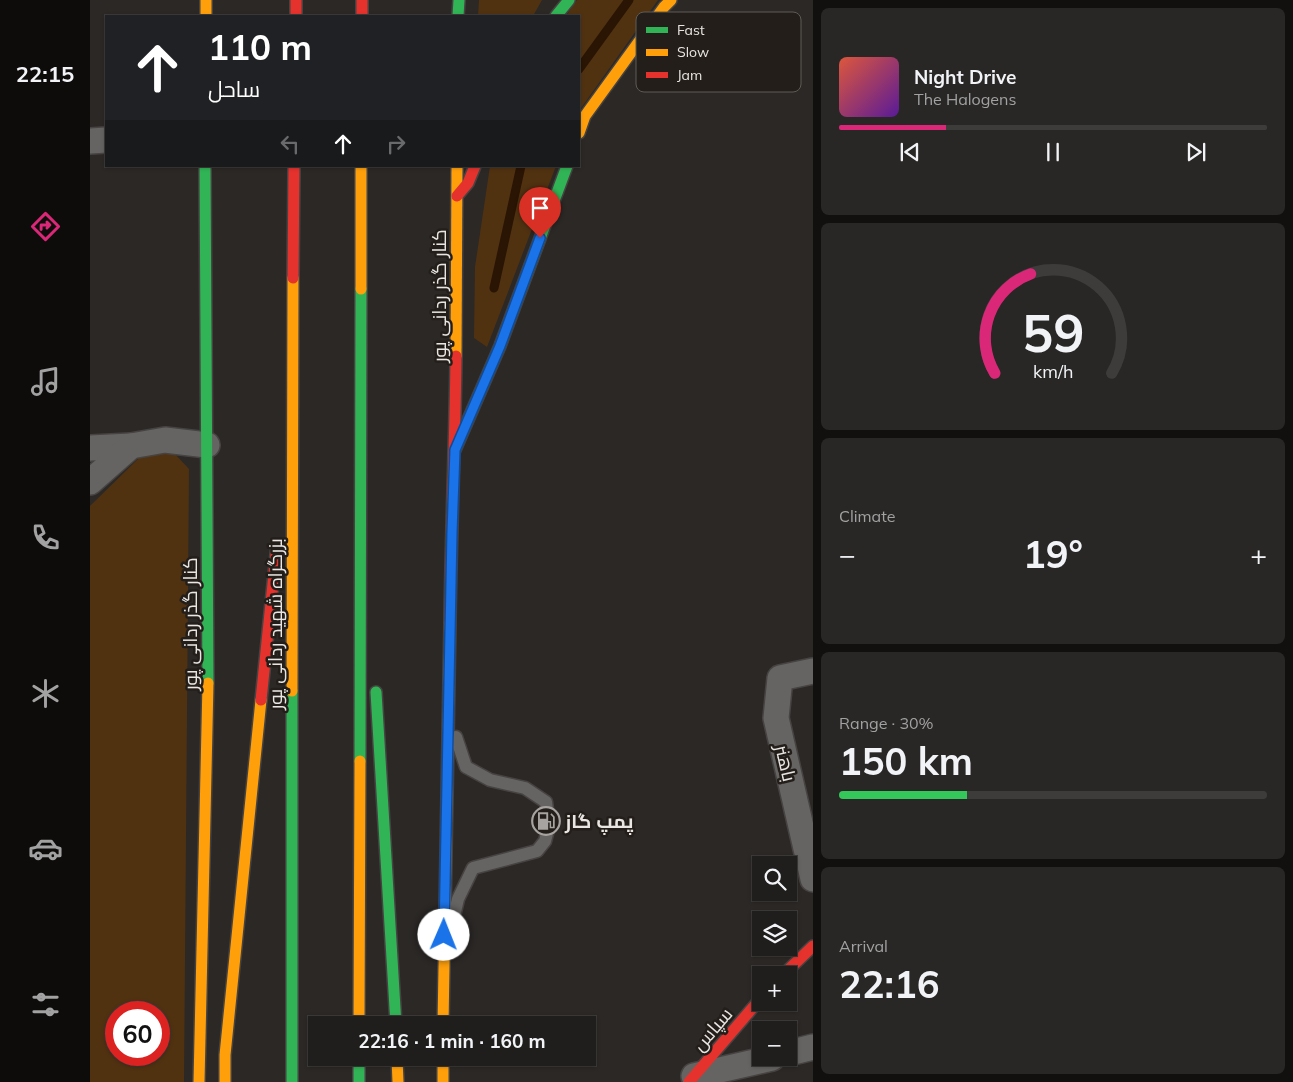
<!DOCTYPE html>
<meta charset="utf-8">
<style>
body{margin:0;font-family:Mulish,Cairo,sans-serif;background:#282725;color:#f1f3f6;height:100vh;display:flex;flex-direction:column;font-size:19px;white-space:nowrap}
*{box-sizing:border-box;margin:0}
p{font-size:16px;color:#a2a2a3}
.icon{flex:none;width:28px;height:28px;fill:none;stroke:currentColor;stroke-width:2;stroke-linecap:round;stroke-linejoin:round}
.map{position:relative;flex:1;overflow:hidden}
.drawer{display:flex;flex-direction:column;gap:8px;padding:8px;background:#12100f;width:480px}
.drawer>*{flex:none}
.hud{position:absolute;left:15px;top:15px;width:475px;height:152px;border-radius:0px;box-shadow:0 1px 4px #0004,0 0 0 1px #3d3c3b;background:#202124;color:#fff;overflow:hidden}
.fabs{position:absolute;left:662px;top:856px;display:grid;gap:10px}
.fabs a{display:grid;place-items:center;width:45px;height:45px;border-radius:0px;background:#201e1c;box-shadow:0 1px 4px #0004,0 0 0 1px #3d3c3b;font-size:25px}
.speed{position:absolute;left:15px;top:1001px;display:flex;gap:10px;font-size:25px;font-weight:700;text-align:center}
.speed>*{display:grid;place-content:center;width:65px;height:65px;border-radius:50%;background:#201e1c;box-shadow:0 1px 4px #0004,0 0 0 1px #3d3c3b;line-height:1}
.speed .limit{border:8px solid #d22;background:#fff;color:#111}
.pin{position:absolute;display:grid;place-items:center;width:42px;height:42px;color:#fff;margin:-51px -21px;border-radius:50% 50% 50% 0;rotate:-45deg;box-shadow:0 0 5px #0007}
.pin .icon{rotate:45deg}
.me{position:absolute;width:55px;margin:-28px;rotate:1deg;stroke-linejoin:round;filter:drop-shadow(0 0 4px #0008)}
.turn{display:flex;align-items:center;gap:18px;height:105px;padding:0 20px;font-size:22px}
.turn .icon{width:65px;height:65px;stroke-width:2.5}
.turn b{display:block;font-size:35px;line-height:42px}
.lanes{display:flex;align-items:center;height:48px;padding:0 20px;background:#0003;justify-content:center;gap:25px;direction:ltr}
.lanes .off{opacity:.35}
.big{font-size:38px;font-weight:700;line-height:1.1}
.drawer .card{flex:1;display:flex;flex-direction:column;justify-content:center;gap:8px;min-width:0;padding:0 18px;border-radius:8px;background:#282725}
.drawer .dial{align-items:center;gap:0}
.dial svg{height:130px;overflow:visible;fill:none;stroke:#3d3c3b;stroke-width:7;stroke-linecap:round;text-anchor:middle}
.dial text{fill:#f1f3f6;stroke:none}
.song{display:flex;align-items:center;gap:15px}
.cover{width:60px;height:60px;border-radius:8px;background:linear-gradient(135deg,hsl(10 70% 55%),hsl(270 70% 35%))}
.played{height:5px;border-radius:2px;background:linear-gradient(90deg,#db2777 25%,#3d3c3b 25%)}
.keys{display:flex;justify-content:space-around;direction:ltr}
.heat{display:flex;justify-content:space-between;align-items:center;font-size:28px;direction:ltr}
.charge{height:8px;border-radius:4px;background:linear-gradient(90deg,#34c759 30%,#3d3c3b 0)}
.trip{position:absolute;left:218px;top:1016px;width:288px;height:50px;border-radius:0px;background:#201e1c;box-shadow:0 1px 4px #0004,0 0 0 1px #3d3c3b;font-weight:700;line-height:50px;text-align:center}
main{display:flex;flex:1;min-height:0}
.tab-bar{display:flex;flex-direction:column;width:90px;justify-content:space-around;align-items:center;background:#0d0c0b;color:#a2a2a3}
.tab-bar .icon{width:35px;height:35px}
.tab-bar .selected{color:#db2777}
.tab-bar b{font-size:22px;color:#f1f3f6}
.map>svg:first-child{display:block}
.green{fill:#503211;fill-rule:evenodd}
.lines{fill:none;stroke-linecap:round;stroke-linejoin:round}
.stream{stroke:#2a1403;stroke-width:9}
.lane-casing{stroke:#464342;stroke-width:15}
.street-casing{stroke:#464342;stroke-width:28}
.fast-casing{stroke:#464342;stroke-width:14}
.slow-casing{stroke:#464342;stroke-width:14}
.jam-casing{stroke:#464342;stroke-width:14}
.lane{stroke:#666463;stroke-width:12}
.street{stroke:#666463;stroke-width:25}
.fast{stroke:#30b455;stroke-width:11}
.slow{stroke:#ff9f0a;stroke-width:11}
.jam{stroke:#e5322d;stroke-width:11}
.route-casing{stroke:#114b97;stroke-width:12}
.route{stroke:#1a73e8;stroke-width:9}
.labels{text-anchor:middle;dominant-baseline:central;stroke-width:5;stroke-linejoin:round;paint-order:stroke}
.street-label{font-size:19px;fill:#e8e5e2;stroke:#231e1a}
.poi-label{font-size:19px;font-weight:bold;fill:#e8e5e2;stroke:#231e1a;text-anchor:start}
.key{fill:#231e1a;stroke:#5e5a56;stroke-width:1}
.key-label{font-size:14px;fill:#e8e5e2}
</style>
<main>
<nav class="tab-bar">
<b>22:15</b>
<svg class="icon selected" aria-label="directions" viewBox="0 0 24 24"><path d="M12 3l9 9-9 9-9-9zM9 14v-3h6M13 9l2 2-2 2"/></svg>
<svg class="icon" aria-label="music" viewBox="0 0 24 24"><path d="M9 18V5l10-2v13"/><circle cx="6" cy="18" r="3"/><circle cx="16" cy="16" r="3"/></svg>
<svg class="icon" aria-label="phone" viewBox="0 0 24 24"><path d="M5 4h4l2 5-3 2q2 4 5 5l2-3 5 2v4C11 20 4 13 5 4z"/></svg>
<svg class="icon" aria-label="climate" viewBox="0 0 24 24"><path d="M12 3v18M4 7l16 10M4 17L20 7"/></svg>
<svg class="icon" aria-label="car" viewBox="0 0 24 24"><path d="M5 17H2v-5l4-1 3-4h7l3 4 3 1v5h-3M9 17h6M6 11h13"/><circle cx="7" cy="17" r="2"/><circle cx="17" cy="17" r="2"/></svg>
<svg class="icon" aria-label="filters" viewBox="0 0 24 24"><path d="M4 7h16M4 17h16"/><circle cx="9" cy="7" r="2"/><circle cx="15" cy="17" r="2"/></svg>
</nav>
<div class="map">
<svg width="723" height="1082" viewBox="0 0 723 1082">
<rect width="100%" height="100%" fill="#2b2826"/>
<g class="green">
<polygon points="389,0 452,0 443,16 388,16"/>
<polygon points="487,0 568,0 489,111 489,16 476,16"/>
<polygon points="400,166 466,166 397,347 384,338 385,267"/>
<path d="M83,452L99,469L94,1082H0V506L49,458ZM26,1012H69V1055H26Z"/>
</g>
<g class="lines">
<g class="stream">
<polyline points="489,69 539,0"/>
<polyline points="404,288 431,166"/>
</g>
<defs>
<polyline id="lane" points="365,912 368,899 383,868 447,851 455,841 459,826 456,802 435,788 400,780 376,767 366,737"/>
<g id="street">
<polyline points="0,141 16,140"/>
<polyline points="0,448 41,446"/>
<polyline points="0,482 41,446 75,440 117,445"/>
<polyline points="723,671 690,678 686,718 723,879"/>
<polyline points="699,1053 723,1047"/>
<polyline points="604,1076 682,1058"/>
</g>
<g id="fast">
<polyline points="368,16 369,0"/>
<polyline points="466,16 479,0"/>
<polyline points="115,166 118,683"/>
<polyline points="365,450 410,346 477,166"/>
<polyline points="202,691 202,1082"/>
<polyline points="286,692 306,1025"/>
<polyline points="270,761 271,289"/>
<polyline points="269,1058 269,1082"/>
</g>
<g id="slow">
<polyline points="116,0 116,16"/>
<polyline points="489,133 495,116 574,7 581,0"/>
<polyline points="271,289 271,166"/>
<polyline points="366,356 367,166"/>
<polyline points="202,691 203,278"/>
<polyline points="269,1025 270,761"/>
<polyline points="353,1025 360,623"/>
<polyline points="307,1058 308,1082"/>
<polyline points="353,1058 353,1082"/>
<polyline points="109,1082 118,683"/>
<polyline points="135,1082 135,1055 171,700"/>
</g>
<g id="jam">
<polyline points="206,0 206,16"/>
<polyline points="272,0 272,16"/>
<polyline points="367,196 378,183 385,166"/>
<polyline points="203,278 204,166"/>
<path d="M360,623C361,534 365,445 366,356"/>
<polyline points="171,700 187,545"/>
<polyline points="693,975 723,946"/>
<polyline points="599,1082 671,998"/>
</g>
</defs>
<use href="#lane" class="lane-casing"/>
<use href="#street" class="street-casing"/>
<use href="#fast" class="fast-casing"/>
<use href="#slow" class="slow-casing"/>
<use href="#jam" class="jam-casing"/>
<use href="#lane" class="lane"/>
<use href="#street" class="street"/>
<use href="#fast" class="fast"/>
<use href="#slow" class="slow"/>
<use href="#jam" class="jam"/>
</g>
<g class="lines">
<defs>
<polyline id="route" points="354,935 362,532 365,450 410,346 450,238"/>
</defs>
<use href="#route" class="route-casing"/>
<use href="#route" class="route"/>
</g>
<defs>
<symbol id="fuel-ring" viewBox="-11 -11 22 22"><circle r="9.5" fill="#231e1a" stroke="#a6a3a0" stroke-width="1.5"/><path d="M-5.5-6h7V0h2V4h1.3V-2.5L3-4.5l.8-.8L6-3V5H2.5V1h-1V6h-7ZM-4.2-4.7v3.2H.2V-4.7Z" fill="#a6a3a0"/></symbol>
</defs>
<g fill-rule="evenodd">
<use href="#fuel-ring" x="440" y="805" width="32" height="32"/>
</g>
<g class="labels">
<g class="street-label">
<text transform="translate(349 296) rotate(-90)">کنار گذر ردانی پور</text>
<text transform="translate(100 624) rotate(-90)">کنار گذر ردانی پور</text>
<text transform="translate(185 624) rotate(-90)">بزرگراه شهید ردانی پور</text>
<text transform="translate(696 763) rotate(77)">باهنر</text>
<text transform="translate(622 1029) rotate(-49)">سپاس</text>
</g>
<g class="poi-label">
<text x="475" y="821">پمپ گاز</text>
</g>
</g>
<rect x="546" y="12" width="165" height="80" rx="8" class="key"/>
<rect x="556" y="27" width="22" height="6" fill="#30b455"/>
<rect x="556" y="49" width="22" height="7" fill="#ff9f0a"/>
<rect x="556" y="72" width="22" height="6" fill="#e5322d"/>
<g class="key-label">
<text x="587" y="35">Fast</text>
<text x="587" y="57">Slow</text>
<text x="587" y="80">Jam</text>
</g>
</svg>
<div class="fabs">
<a><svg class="icon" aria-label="search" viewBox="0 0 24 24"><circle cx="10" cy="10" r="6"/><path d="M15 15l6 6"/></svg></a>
<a><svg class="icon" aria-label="layers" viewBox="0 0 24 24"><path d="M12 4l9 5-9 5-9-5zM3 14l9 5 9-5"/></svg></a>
<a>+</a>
<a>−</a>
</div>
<div class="speed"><div class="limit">60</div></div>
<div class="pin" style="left:450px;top:238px;background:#d93025"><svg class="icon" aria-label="arrive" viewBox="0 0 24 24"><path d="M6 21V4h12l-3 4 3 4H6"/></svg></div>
<svg class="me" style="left:354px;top:935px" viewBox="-20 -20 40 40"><circle r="19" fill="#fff"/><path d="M0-13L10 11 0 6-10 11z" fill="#1a73e8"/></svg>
<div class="trip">22:16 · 1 min · 160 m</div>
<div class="hud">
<div class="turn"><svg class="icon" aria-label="ahead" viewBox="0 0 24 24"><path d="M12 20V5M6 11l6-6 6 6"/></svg><div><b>110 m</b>ساحل</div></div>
<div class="lanes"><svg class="icon off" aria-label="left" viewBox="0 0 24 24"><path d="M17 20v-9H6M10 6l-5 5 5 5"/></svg><svg class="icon" aria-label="ahead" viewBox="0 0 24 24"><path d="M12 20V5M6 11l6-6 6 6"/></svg><svg class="icon off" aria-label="right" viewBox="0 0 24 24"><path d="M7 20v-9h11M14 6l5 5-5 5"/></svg></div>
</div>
</div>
<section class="drawer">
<div class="card">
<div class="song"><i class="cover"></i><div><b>Night Drive</b><p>The Halogens</p></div></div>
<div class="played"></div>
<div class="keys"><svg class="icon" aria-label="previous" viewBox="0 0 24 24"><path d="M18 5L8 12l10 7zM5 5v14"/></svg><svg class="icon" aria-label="pause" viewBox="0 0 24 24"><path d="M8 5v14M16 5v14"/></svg><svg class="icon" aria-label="next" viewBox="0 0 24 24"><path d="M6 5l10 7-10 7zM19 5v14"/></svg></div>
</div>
<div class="card dial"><svg viewBox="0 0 100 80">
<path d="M14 69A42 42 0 1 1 86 69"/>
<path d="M14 69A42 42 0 0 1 36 8" stroke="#db2777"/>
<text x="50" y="56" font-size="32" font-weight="700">59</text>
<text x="50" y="72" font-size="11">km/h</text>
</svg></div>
<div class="card"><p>Climate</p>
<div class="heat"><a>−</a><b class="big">19°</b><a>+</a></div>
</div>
<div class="card"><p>Range · 30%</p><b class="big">150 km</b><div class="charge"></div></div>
<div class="card"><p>Arrival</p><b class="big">22:16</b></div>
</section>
</main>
